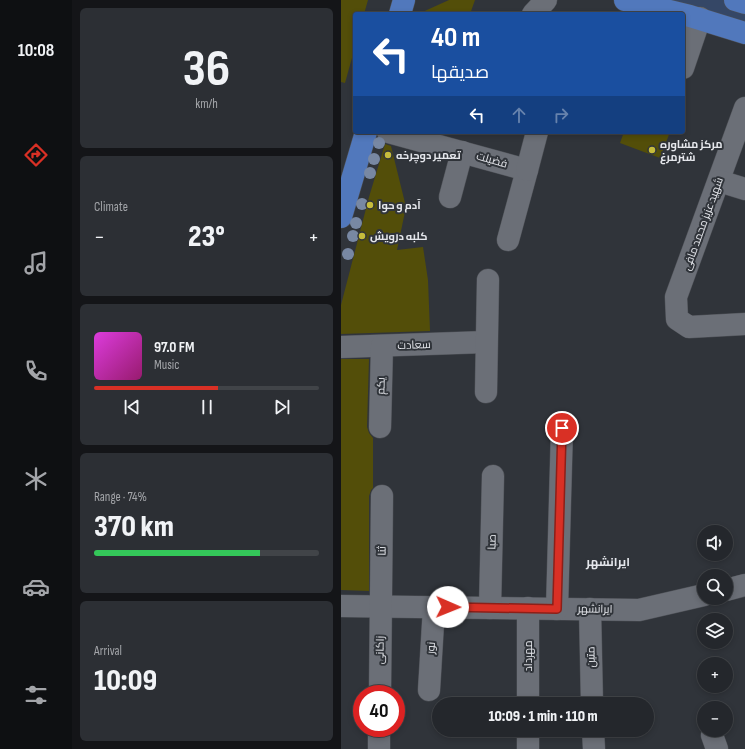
<!DOCTYPE html>
<meta charset="utf-8">
<style>
body{margin:0;font-family:"Sofia Sans Condensed",Cairo,sans-serif;background:#2c2f34;color:#f1f3f6;height:100vh;display:flex;flex-direction:column;font-size:15px;white-space:nowrap}
*{box-sizing:border-box;margin:0}
p{font-size:13px;color:#a3a5a9}
.icon{flex:none;width:22px;height:22px;fill:none;stroke:currentColor;stroke-width:2;stroke-linecap:round;stroke-linejoin:round}
.map{position:relative;flex:1;overflow:hidden}
.panel{display:flex;flex-direction:column;gap:8px;padding:8px;background:#141518;width:269px}
.panel>*{flex:none}
.hud{position:absolute;left:12px;top:12px;width:332px;height:122px;border-radius:4px;box-shadow:0 2px 6px #0003,0 0 0 1px #414448;background:#1a4fa0;color:#fff;overflow:hidden}
.tools{position:absolute;left:356px;top:525px;display:grid;gap:8px}
.tools a{display:grid;place-items:center;width:36px;height:36px;border-radius:50%;background:#24272c;box-shadow:0 2px 6px #0003,0 0 0 1px #414448;font-size:20px}
.speed{position:absolute;left:12px;top:685px;display:flex;gap:8px;font-size:20px;font-weight:700;text-align:center}
.speed>*{display:grid;place-content:center;width:52px;height:52px;border-radius:50%;background:#24272c;box-shadow:0 2px 6px #0003,0 0 0 1px #414448;line-height:1}
.speed .limit{border:6px solid #d22;background:#fff;color:#111}
.pin{position:absolute;display:grid;place-items:center;width:34px;height:34px;color:#fff;margin:-17px;border:2px solid #fff;border-radius:50%;box-shadow:0 1px 4px #0007}
.me{position:absolute;width:44px;margin:-22px;rotate:91deg;stroke-linejoin:round;filter:drop-shadow(0 0 3px #0008)}
.turn{display:flex;align-items:center;gap:14px;height:84px;padding:0 12px;font-size:18px}
.turn .icon{width:52px;height:52px;stroke-width:2.5}
.turn b{display:block;font-size:28px;line-height:34px}
.lanes{display:flex;align-items:center;height:38px;padding:0 12px;background:#0003;justify-content:center;gap:20px;direction:ltr}
.lanes .off{opacity:.35}
.big{font-size:30px;font-weight:800;line-height:1.1}
.panel .widget{flex:1;display:flex;flex-direction:column;justify-content:center;gap:6px;min-width:0;padding:0 14px;border-radius:6px;background:#2c2f34}
.panel .dial{align-items:center;gap:0}
.dial b{font-size:52px;line-height:1}
.song{display:flex;align-items:center;gap:12px}
.cover{width:48px;height:48px;border-radius:6px;background:linear-gradient(135deg,hsl(300 70% 55%),hsl(320 70% 35%))}
.played{height:4px;border-radius:2px;background:linear-gradient(90deg,#d93025 55%,#414448 55%)}
.keys{display:flex;justify-content:space-around;direction:ltr}
.heat{display:flex;justify-content:space-between;align-items:center;font-size:22px;direction:ltr}
.charge{height:6px;border-radius:3px;background:linear-gradient(90deg,#34c759 74%,#414448 0)}
.trip{position:absolute;left:91px;top:697px;width:222px;height:40px;border-radius:20px;background:#24272c;box-shadow:0 2px 6px #0003,0 0 0 1px #414448;font-weight:800;line-height:40px;text-align:center}
main{display:flex;flex:1;min-height:0}
.tab-bar{display:flex;flex-direction:column;width:72px;justify-content:space-around;align-items:center;background:#0e1012;color:#a3a5a9}
.tab-bar .icon{width:28px;height:28px}
.tab-bar .selected{color:#d93025}
.tab-bar b{font-size:18px;color:#f1f3f6}
.map>svg:first-child{display:block}
.green{fill:#354766}
.building{fill:#534e09}
.lines{fill:none;stroke-linecap:round;stroke-linejoin:round}
.minor-casing{stroke:#4d5056;stroke-width:23}
.major-casing{stroke:#4d5056;stroke-width:23}
.minor{stroke:#6b6f77;stroke-width:22}
.major{stroke:#5178bc;stroke-width:22}
.tree{fill:#7888a3}
.route-casing{stroke:#8d1f18;stroke-width:10}
.route{stroke:#d93025;stroke-width:7}
.poi-dot{fill:#c6bc3c;stroke:#30343a;stroke-width:1.5}
.labels{text-anchor:middle;dominant-baseline:central;stroke-width:4;stroke-linejoin:round;paint-order:stroke}
.poi-label{font-size:11px;font-weight:bold;fill:#e5e7ec;stroke:#30343a;text-anchor:start}
.street-label{font-size:11px;fill:#e5e7ec;stroke:#30343a}
.neighbourhood-label{font-size:12px;font-weight:bold;fill:#e5e7ec;stroke:#30343a}
</style>
<main>
<nav class="tab-bar">
<b>10:08</b>
<svg class="icon selected" aria-label="directions" viewBox="0 0 24 24"><path d="M12 3l9 9-9 9-9-9zM9 14v-3h6M13 9l2 2-2 2"/></svg>
<svg class="icon" aria-label="music" viewBox="0 0 24 24"><path d="M9 18V5l10-2v13"/><circle cx="6" cy="18" r="3"/><circle cx="16" cy="16" r="3"/></svg>
<svg class="icon" aria-label="phone" viewBox="0 0 24 24"><path d="M5 4h4l2 5-3 2q2 4 5 5l2-3 5 2v4C11 20 4 13 5 4z"/></svg>
<svg class="icon" aria-label="climate" viewBox="0 0 24 24"><path d="M12 3v18M4 7l16 10M4 17L20 7"/></svg>
<svg class="icon" aria-label="car" viewBox="0 0 24 24"><path d="M5 17H2v-5l4-1 3-4h7l3 4 3 1v5h-3M9 17h6M6 11h13"/><circle cx="7" cy="17" r="2"/><circle cx="17" cy="17" r="2"/></svg>
<svg class="icon" aria-label="filters" viewBox="0 0 24 24"><path d="M4 7h16M4 17h16"/><circle cx="9" cy="7" r="2"/><circle cx="15" cy="17" r="2"/></svg>
</nav>
<section class="panel">
<div class="widget dial"><b>36</b><p>km/h</p></div>
<div class="widget"><p>Climate</p>
<div class="heat"><a>−</a><b class="big">23°</b><a>+</a></div>
</div>
<div class="widget">
<div class="song"><i class="cover"></i><div><b>97.0 FM</b><p>Music</p></div></div>
<div class="played"></div>
<div class="keys"><svg class="icon" aria-label="previous" viewBox="0 0 24 24"><path d="M18 5L8 12l10 7zM5 5v14"/></svg><svg class="icon" aria-label="pause" viewBox="0 0 24 24"><path d="M8 5v14M16 5v14"/></svg><svg class="icon" aria-label="next" viewBox="0 0 24 24"><path d="M6 5l10 7-10 7zM19 5v14"/></svg></div>
</div>
<div class="widget"><p>Range · 74%</p><b class="big">370 km</b><div class="charge"></div></div>
<div class="widget"><p>Arrival</p><b class="big">10:09</b></div>
</section>
<div class="map">
<svg width="404" height="749" viewBox="0 0 404 749">
<rect width="100%" height="100%" fill="#30343a"/>
<polygon class="green" points="304,0 394,0 404,3 404,33"/>
<g class="building">
<polygon points="0,0 27,0 23,14 14,14 14,47 4,83 0,82"/>
<polygon points="108,0 134,0 129,14 77,14"/>
<polygon points="283,132 329,132 319,158 279,143"/>
<polygon points="44,144 50,146 65,207 56,250 82,247 87,280 89,331 0,334 0,305 28,197"/>
<polygon points="0,359 28,359 26,427 28,433 32,438 32,488 30,490 28,496 28,591 0,590"/>
</g>
<g class="lines">
<defs>
<g id="minor">
<polyline points="192,14 205,0"/>
<polyline points="342,68 359,18"/>
<polyline points="404,108 335,297 336,319 348,327 404,324"/>
<polyline points="47,132 186,170 167,240"/>
<polyline points="186,170 196,132"/>
<polyline points="378,181 404,189"/>
<polyline points="109,197 121,152"/>
<polyline points="0,347 145,342"/>
<polyline points="145,392 147,280"/>
<polyline points="39,427 41,346"/>
<polyline points="385,590 404,585"/>
<polyline points="0,606 298,610 363,595"/>
<polyline points="149,608 152,476"/>
<polyline points="216,609 221,428"/>
<polyline points="249,609 251,704"/>
<polyline points="88,690 93,607"/>
<polyline points="39,694 41,496"/>
<polyline points="187,704 187,608"/>
<polyline points="252,730 253,749"/>
<polyline points="371,735 376,749"/>
<polyline points="38,749 38,728"/>
<polyline points="187,749 187,730"/>
</g>
<g id="major">
<polyline points="284,0 349,16 404,33"/>
<polyline points="394,0 404,3"/>
<polyline points="59,14 63,0"/>
<polyline points="0,217 25,132"/>
</g>
</defs>
<use href="#minor" class="minor-casing"/>
<use href="#major" class="major-casing"/>
<use href="#minor" class="minor"/>
<use href="#major" class="major"/>
</g>
<g class="tree">
<circle cx="38" cy="143" r="6"/>
<circle cx="33" cy="159" r="6"/>
<circle cx="29" cy="173" r="6"/>
<circle cx="21" cy="204" r="6"/>
<circle cx="15" cy="223" r="6"/>
<circle cx="12" cy="236" r="6"/>
<circle cx="7" cy="254" r="6"/>
</g>
<g class="lines">
<defs>
<polyline id="route" points="107,607 216,609 221,428"/>
</defs>
<use href="#route" class="route-casing"/>
<use href="#route" class="route"/>
</g>
<g class="poi-dot">
<circle cx="311" cy="150" r="4"/>
<circle cx="47" cy="155" r="4"/>
<circle cx="29" cy="205" r="4"/>
<circle cx="21" cy="236" r="4"/>
</g>
<g class="labels">
<g class="poi-label">
<text x="319" y="144">مرکز مشاوره<tspan x="319" dy="13">شترمرغ</tspan></text>
<text x="55" y="155">تعمیر دوچرخه</text>
<text x="37" y="205">آدم و حوا</text>
<text x="29" y="236">کلبه درویش</text>
</g>
<g class="street-label">
<text transform="translate(151 160) rotate(16)">فضیلت</text>
<text transform="translate(362 224) rotate(-70)">شهید عزیز محمد مافی</text>
<text transform="translate(73 345) rotate(-2)">سعادت</text>
<text transform="translate(40 386) rotate(-89)">یکم</text>
<text transform="translate(151 542) rotate(-89)">صبا</text>
<text transform="translate(41 551) rotate(-89)">ثنا</text>
<text transform="translate(254 609) rotate(1)">ایرانشهر</text>
<text transform="translate(90 648) rotate(-86)">نور</text>
<text transform="translate(39 650) rotate(-89)">زاکانی</text>
<text transform="translate(187 656) rotate(-90)">مهرداد</text>
<text transform="translate(250 657) rotate(-91)">متین</text>
</g>
<g class="neighbourhood-label">
<text x="267" y="562">ایرانشهر</text>
</g>
</g>
</svg>
<div class="tools">
<a><svg class="icon" aria-label="sound" viewBox="0 0 24 24"><path d="M4 9h4l5-4v14l-5-4H4zM17 9q2 3 0 6"/></svg></a>
<a><svg class="icon" aria-label="search" viewBox="0 0 24 24"><circle cx="10" cy="10" r="6"/><path d="M15 15l6 6"/></svg></a>
<a><svg class="icon" aria-label="layers" viewBox="0 0 24 24"><path d="M12 4l9 5-9 5-9-5zM3 14l9 5 9-5"/></svg></a>
<a>+</a>
<a>−</a>
</div>
<div class="speed"><div class="limit">40</div></div>
<div class="pin" style="left:221px;top:428px;background:#d93025"><svg class="icon" aria-label="arrive" viewBox="0 0 24 24"><path d="M6 21V4h12l-3 4 3 4H6"/></svg></div>
<svg class="me" style="left:107px;top:607px" viewBox="-20 -20 40 40"><circle r="19" fill="#fff"/><path d="M0-13L10 11 0 6-10 11z" fill="#d93025"/></svg>
<div class="trip">10:09 · 1 min · 110 m</div>
<div class="hud">
<div class="turn"><svg class="icon" aria-label="left" viewBox="0 0 24 24"><path d="M17 20v-9H6M10 6l-5 5 5 5"/></svg><div><b>40 m</b>صدیقها</div></div>
<div class="lanes"><svg class="icon" aria-label="left" viewBox="0 0 24 24"><path d="M17 20v-9H6M10 6l-5 5 5 5"/></svg><svg class="icon off" aria-label="ahead" viewBox="0 0 24 24"><path d="M12 20V5M6 11l6-6 6 6"/></svg><svg class="icon off" aria-label="right" viewBox="0 0 24 24"><path d="M7 20v-9h11M14 6l5 5-5 5"/></svg></div>
</div>
</div>
</main>
